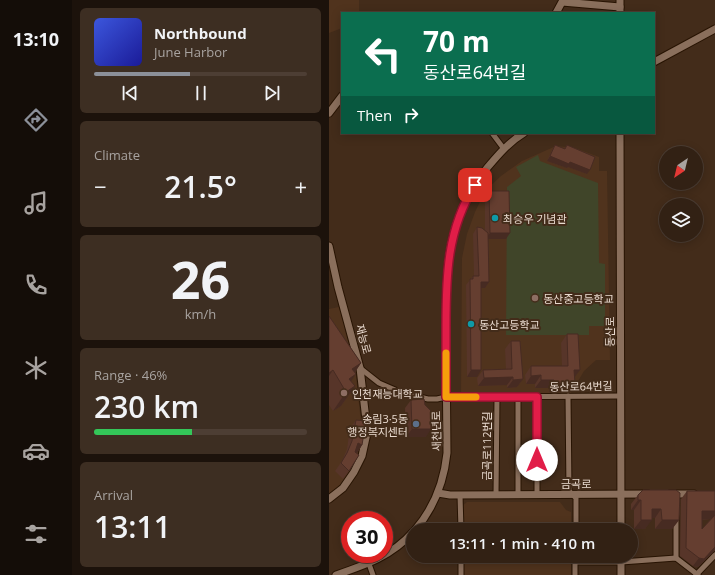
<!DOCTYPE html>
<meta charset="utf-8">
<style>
body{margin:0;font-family:"Open Sans","Noto Sans KR",sans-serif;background:#3d2e22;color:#f1f3f6;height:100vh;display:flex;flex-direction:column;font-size:15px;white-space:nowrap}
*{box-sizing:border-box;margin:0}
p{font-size:13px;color:#a8a3a0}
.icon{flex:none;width:22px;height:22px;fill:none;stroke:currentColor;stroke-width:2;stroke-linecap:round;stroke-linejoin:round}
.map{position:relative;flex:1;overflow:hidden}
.panel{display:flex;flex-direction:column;gap:8px;padding:8px;background:#1c120b;width:257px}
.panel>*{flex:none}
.hud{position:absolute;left:12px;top:12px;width:314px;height:122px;border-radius:0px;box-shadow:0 2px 10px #0003,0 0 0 1px #4d3e34;background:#0b6e4f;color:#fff;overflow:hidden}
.needle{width:26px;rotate:215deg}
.tools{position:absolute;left:330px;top:146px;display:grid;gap:8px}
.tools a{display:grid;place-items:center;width:44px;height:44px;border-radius:50%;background:#322114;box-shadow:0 2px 10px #0003,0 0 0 1px #4d3e34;font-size:20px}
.speed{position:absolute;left:12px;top:511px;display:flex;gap:8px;font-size:20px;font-weight:700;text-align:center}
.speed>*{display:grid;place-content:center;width:52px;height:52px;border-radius:50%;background:#322114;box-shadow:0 2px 10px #0003,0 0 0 1px #4d3e34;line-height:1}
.speed .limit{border:6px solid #d22;background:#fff;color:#111}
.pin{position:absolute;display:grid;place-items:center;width:34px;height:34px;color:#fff;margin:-17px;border-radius:8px;box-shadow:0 2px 6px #0006}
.me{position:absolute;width:44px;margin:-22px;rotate:0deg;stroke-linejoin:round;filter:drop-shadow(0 0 3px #0008)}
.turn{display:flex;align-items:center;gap:14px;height:84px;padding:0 16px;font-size:18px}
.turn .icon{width:52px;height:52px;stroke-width:2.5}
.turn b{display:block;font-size:28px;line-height:34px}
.then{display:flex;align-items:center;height:38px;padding:0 16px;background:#0003;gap:8px;font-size:15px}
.big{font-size:30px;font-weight:600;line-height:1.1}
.panel .card{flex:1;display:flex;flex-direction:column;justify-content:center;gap:6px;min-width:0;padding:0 14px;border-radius:6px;background:#3d2e22}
.panel .dial{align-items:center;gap:0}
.dial b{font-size:52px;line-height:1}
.song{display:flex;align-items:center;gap:12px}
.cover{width:48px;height:48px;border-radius:6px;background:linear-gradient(135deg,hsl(230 70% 55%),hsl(240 70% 35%))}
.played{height:4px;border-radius:2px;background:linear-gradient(90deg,#8c9099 45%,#4d3e34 45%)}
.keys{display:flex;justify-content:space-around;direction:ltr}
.heat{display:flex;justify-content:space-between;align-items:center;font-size:22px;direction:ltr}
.charge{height:6px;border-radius:3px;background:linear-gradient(90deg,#34c759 46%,#4d3e34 0)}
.trip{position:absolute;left:77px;top:523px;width:232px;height:40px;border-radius:20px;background:#322114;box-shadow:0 2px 10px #0003,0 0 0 1px #4d3e34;font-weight:600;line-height:40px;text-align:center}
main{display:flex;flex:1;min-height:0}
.tab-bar{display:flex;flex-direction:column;width:72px;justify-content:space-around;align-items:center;background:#140d08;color:#a8a3a0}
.tab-bar .icon{width:28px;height:28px}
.tab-bar .active{color:#8c9099}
.tab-bar b{font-size:18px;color:#f1f3f6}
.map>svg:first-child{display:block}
.built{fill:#50331d}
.pitch{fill:#404529}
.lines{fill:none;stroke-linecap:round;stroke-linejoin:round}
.street-casing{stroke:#281403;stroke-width:7}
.secondary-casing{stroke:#281403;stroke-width:9}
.street{stroke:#8a6f5c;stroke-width:5}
.secondary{stroke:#8a6f5c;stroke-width:7}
.wall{fill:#573529;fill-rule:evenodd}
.shaded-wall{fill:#472b22}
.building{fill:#653e30;stroke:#472b22}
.route-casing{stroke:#92132f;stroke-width:10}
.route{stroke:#e11d48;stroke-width:7}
.slow{stroke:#f59e0b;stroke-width:7}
.culture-dot{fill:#0f9aa8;stroke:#432c1a;stroke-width:1.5}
.education-dot{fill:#8d6e63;stroke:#432c1a;stroke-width:1.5}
.service-dot{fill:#5c6f8a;stroke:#432c1a;stroke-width:1.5}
.labels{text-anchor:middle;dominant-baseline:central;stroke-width:4;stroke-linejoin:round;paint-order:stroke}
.poi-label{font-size:11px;fill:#e9dacf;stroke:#432c1a;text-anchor:start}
.street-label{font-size:11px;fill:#e9dacf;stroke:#432c1a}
</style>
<main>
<nav class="tab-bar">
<b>13:10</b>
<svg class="icon active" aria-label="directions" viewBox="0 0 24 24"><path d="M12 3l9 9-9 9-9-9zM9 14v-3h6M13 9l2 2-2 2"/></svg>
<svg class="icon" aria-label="music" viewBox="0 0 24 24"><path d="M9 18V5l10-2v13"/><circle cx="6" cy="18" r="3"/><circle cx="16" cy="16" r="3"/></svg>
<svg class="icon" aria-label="phone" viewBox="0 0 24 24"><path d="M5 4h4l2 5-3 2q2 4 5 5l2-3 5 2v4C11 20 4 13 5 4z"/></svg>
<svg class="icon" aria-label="climate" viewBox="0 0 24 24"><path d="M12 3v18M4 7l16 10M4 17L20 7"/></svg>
<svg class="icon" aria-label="car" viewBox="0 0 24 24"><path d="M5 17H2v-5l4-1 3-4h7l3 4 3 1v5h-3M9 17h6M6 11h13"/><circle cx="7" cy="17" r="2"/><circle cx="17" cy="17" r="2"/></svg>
<svg class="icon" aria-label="filters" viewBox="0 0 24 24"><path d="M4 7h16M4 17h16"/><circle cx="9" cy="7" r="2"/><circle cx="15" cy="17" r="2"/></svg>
</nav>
<section class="panel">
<div class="card">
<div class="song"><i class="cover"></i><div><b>Northbound</b><p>June Harbor</p></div></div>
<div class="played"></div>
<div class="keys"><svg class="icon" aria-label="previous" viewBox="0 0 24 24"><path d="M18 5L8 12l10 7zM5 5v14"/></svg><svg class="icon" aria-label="pause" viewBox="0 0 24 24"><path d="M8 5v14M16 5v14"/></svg><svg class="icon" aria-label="next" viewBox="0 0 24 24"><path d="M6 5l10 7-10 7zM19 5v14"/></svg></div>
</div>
<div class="card"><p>Climate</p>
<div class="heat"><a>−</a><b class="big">21.5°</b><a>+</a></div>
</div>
<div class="card dial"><b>26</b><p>km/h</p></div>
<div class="card"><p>Range · 46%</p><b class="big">230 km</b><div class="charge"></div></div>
<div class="card"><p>Arrival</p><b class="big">13:11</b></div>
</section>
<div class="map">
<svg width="386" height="575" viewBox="0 0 386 575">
<rect width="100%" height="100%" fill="#432c1a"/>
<g class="built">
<polygon points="0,0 30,0 30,13 13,13 13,28 0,33"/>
<polygon points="227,146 246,148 270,157 270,171 278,171 281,360 267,360 255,371 242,393 132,395 133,258 138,234 146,212 156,191 172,176 193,161"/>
<polygon points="10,307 26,367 33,432 28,458 19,475 12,485 0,495 0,309"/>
<polygon points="138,502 231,502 237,510 242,512 242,530 134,530 133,506"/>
<rect x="135" y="556" width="107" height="19"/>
</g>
<polygon class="pitch" points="209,155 211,161 269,183 270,263 276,264 276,326 260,326 260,335 177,335 178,187 192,176 187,167"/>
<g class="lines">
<defs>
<g id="street">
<polyline points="163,133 175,149"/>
<polyline points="31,368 50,383 73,393 99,399 108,399 117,397 291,396"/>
<polyline points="239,396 240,491 247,498 247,530"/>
<polyline points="189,397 189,495"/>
<polyline points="208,397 208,494"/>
<polyline points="131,495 132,530"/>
<polyline points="167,495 168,397"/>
<polyline points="132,556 132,575"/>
<polyline points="246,556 246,575"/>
<polyline points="347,558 347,517"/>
<polyline points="246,562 292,562 347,558 369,575"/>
<polyline points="40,564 44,575"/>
<polyline points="367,575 386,555"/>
</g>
<g id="secondary">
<polyline points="291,0 291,13"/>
<polyline points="227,13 233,2 291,7"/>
<polyline points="325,62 386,29"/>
<polyline points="0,113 13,96"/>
<polyline points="291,133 292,530"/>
<polyline points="0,246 9,287 31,368 37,420 38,433 33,456 25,472 14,488 0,499"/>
<polyline points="109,493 121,495 319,494"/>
<polyline points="341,494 365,494"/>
<path d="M86,530C105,508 115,482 118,453C118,416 117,380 117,344C117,278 114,222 158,168C169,155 180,142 195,133"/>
<polyline points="292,556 292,575"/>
<path d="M7,575C36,565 63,556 84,532"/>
</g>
</defs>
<use href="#street" class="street-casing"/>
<use href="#secondary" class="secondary-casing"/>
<use href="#street" class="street"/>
<use href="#secondary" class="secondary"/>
</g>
<g class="wall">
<polygon points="226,145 235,149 238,145 258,174 239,167 238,168 218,161 223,150"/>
<polygon points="160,191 177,239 159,239 160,282 156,288 152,288 148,377 138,377 137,285 144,276 145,276 144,234 148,227 156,231 156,197"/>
<polygon points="0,316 32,363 26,372 22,381 26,386 12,406 4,411 0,405"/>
<polygon points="238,334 251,370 245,377 246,383 240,392 220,392 220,388 206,388 206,384 197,384 196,375 202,366 233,366 232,343"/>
<polygon points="182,341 194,379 188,387 178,388 178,385 149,386 148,378 154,370 177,369 176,349"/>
<polygon points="82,400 97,437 77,437 76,408"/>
<polygon points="27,420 33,445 28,453 20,471 14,479 6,471 13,461 18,449 21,428"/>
<path d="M358,491H386V550L369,567L364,566L351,556L352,499ZM382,519L373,529V520Z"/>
<polygon points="309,495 350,520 343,529 326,529 326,518 323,518 316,529 305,529 305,510 302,510 302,504"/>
</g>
<g class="shaded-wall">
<polygon points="221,156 241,162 261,170 258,174 239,167 238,168 218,161"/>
<polygon points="161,233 181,233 177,239 156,239"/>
<polygon points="152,282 160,282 156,288 147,288"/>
<polygon points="32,363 22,378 27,374 16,390 23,369"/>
<polygon points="4,370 0,376 0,373"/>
<polygon points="142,370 152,370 148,377 138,377"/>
<polygon points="245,370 251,370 245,378"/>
<polygon points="212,375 206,384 197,384 202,376"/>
<polygon points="184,377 178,385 149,386 155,378"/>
<polygon points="194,379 188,387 178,388 184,380"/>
<polygon points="212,380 225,380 220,388 206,388"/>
<polygon points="246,383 240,392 220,392 226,384"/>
<polygon points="26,386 12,406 4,411 17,392"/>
<polygon points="83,429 102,429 97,437 77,437"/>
<polygon points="29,443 33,445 28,453 23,452"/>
<polygon points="309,500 312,500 305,510 302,510"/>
<polygon points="323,509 332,509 326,518 316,518"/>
<polygon points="373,511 386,511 386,516 384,519 367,520"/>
<polygon points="312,520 323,520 316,529 305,529"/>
<polygon points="333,520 350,520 343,529 326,529"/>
<polygon points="386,547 386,550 369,567 364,566 370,558"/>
</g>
<g class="building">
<polygon points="226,145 236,149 238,145 266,157 261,170 241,162 240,164 221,156"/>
<polygon points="160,191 180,191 181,233 161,233"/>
<polygon points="148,227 153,228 159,233 160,282 152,282 152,370 142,370 141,279 144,279 144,276 150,276"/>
<polygon points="0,316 32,363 23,369 27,374 20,379 26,386 17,392 4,370 0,373"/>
<polygon points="238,334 249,334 251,370 245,370 246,383 226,384 225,380 212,380 212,375 202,376 202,366 239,366"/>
<polygon points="182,341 191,341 194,379 184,380 184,377 155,378 154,370 183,369"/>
<polygon points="95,399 96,405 102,411 102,429 83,429 82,400"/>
<polygon points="27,420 37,421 33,445 29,443 26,452 30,455 20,471 12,463 18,453 23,441"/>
<polygon points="314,490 347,490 351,493 350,520 333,520 332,509 323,509 323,520 312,520 312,500 309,500 309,495"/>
<polygon points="358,491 386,491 386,511 373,511 373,529 386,515 386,547 375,559 370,558 357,548"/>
</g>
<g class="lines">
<defs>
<path id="route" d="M146,185C118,229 117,276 117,326C117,350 117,373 117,397H208V460"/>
</defs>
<use href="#route" class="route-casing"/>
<use href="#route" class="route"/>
<polyline class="slow" points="117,353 117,397 147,397"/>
</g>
<g class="culture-dot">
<circle cx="166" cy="218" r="4"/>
<circle cx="142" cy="324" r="4"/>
</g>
<g class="education-dot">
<circle cx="206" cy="298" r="4"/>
<circle cx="15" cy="393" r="4"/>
</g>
<circle class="service-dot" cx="87" cy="424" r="4"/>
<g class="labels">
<g class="poi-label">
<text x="174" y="218">최승우 기념관</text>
<text x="214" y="298">동산중고등학교</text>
<text x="150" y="324">동산고등학교</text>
<text x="23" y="393">인천재능대학교</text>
<text x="79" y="418" text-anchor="end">송림3·5동<tspan x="79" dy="13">행정복지센터</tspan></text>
</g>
<g class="street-label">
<text transform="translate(280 332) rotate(-90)">동산로</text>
<text transform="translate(35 339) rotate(75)">재능로</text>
<text transform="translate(252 386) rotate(-1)">동산로64번길</text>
<text transform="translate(107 431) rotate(-91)">새천년로</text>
<text transform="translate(157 446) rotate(-90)">금곡로112번길</text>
<text x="247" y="483">금곡로</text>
</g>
</g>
</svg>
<div class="tools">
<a><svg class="needle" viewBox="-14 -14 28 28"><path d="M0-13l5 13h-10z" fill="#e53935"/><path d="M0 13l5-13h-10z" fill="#a8a3a0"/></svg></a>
<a><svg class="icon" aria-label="layers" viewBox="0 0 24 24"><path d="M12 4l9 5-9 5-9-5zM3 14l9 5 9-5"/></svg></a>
</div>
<div class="speed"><div class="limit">30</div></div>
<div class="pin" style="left:146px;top:185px;background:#d93025"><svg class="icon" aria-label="arrive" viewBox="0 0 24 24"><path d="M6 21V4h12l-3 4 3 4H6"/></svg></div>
<svg class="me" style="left:208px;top:460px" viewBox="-20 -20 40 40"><circle r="19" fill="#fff"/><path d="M0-13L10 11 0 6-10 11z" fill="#e11d48"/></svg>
<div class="trip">13:11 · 1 min · 410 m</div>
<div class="hud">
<div class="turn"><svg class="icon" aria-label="left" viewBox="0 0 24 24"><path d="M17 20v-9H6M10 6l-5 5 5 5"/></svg><div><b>70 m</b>동산로64번길</div></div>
<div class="then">Then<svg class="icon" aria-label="right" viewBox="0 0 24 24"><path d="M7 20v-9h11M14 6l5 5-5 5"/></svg></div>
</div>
</div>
</main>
